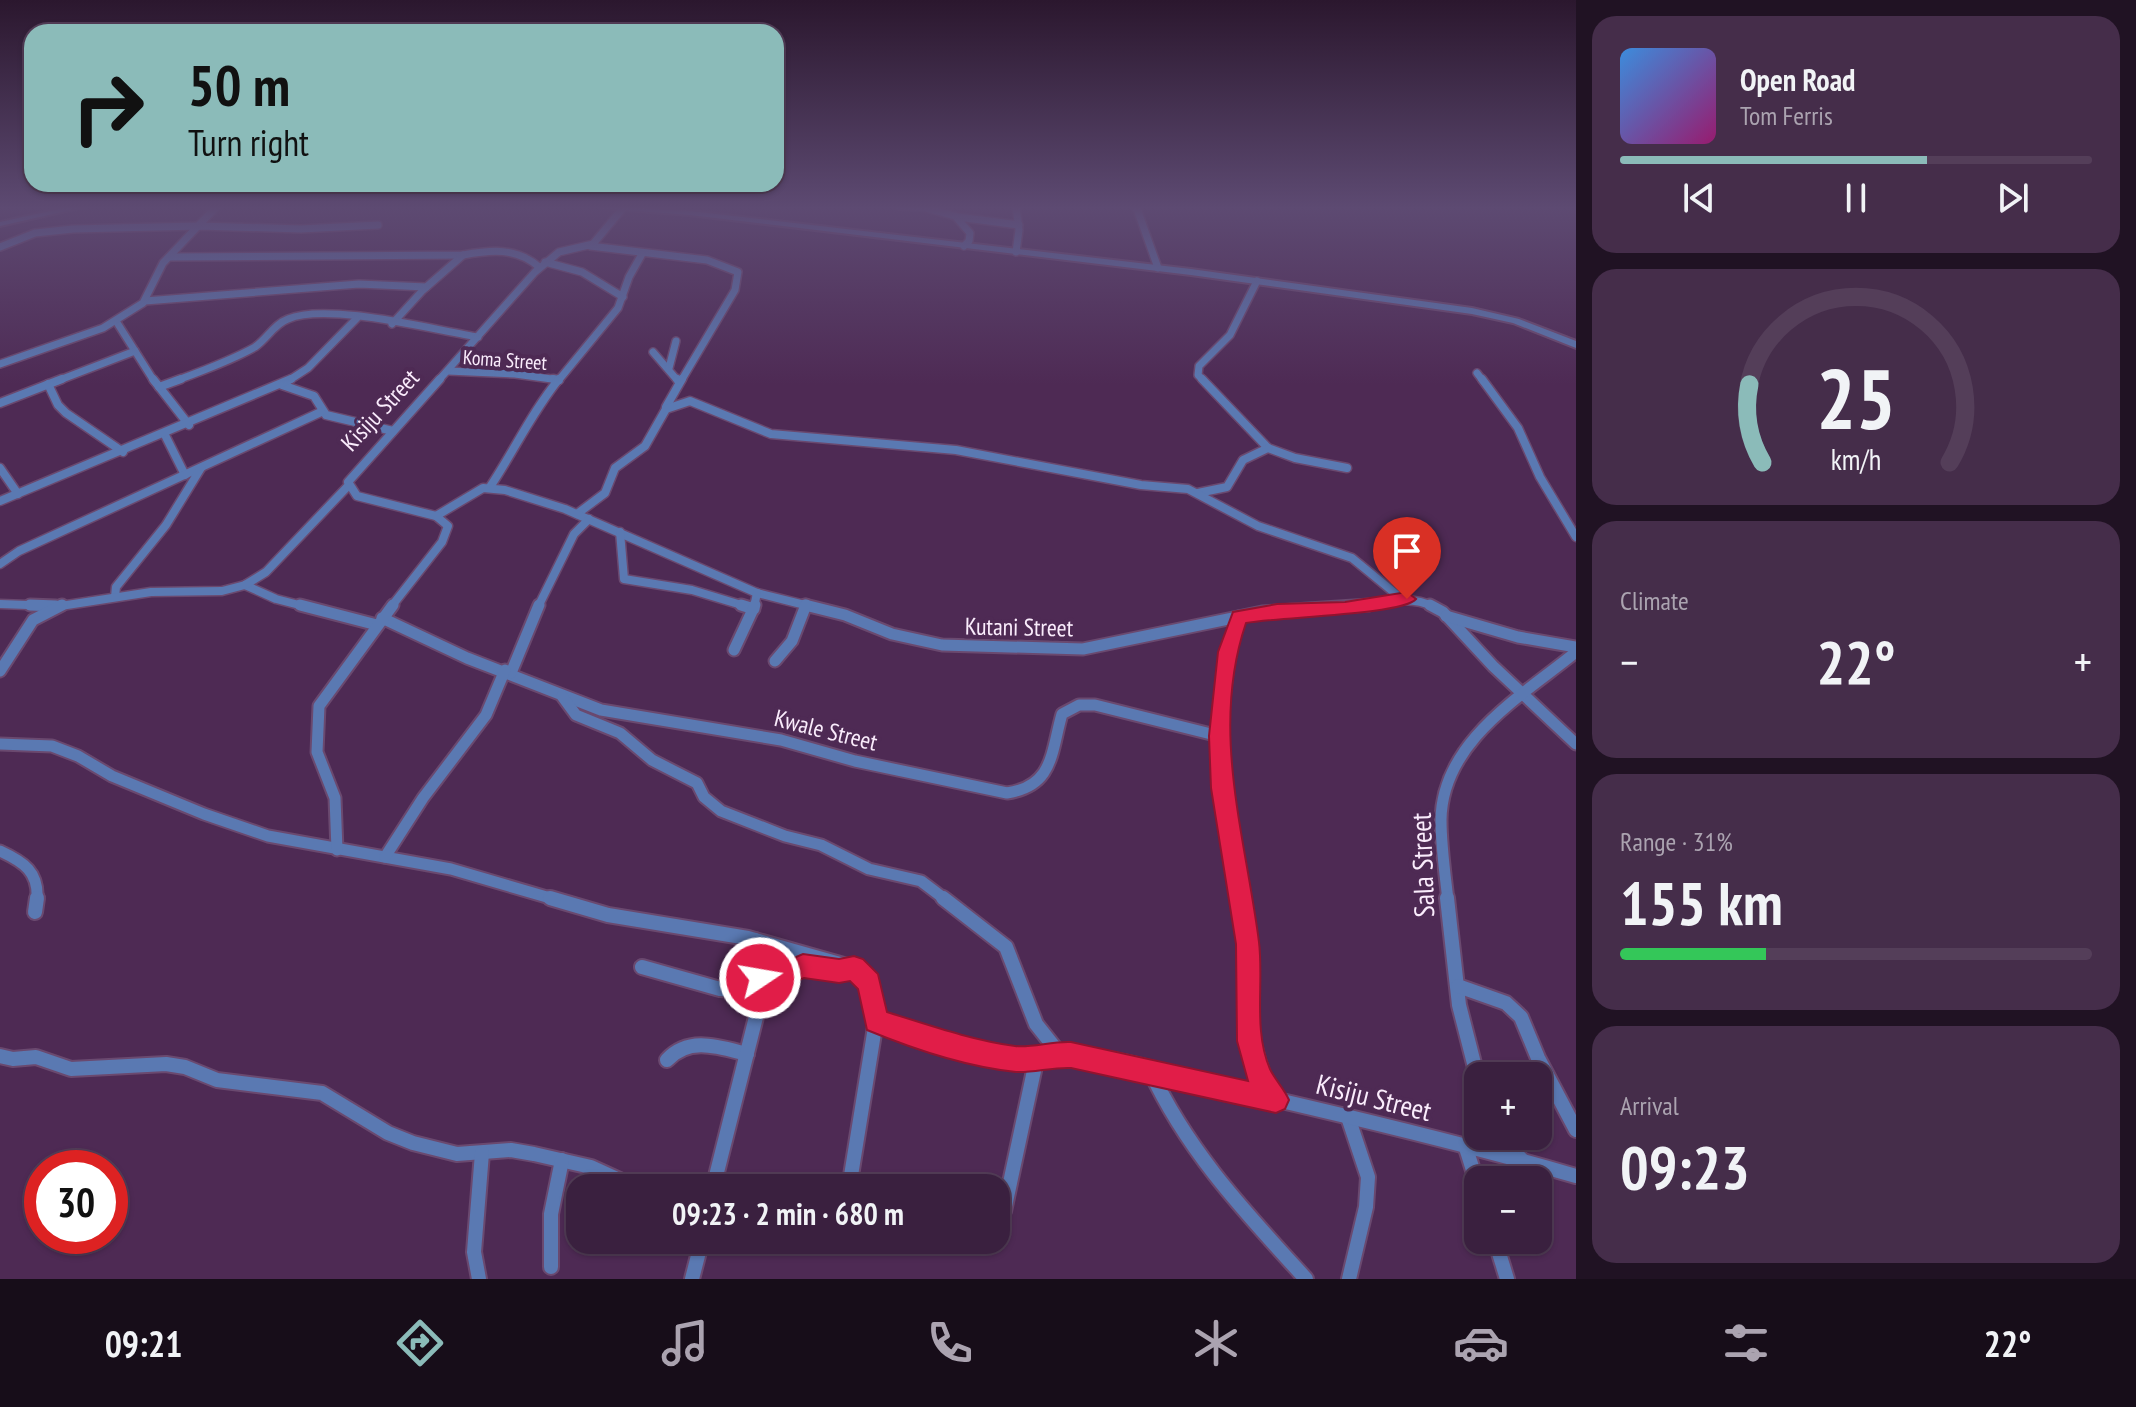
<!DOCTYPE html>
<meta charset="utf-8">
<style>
body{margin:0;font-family:"PT Sans Narrow",sans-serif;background:#452d4a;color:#f1f3f6;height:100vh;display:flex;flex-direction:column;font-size:30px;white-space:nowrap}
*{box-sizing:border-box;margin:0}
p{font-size:26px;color:#aba3b0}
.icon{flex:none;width:44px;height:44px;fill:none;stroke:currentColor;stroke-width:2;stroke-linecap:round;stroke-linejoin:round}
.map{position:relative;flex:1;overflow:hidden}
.drawer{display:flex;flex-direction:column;gap:16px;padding:16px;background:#201223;width:560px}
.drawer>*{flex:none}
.hud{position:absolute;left:24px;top:24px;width:760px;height:168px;border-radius:24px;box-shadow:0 2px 6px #0004,0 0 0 2px #543e59;background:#8bbbb9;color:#111;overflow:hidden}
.fabs{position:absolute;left:1464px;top:1062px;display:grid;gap:16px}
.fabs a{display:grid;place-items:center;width:88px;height:88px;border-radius:16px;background:#3a203f;box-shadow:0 2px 6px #0004,0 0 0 2px #543e59;font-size:40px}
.speed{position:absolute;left:24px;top:1150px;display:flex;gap:16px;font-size:40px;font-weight:700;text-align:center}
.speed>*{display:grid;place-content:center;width:104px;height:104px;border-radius:50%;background:#3a203f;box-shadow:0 2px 6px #0004,0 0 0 2px #543e59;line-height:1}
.speed .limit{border:12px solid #d22;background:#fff;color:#111}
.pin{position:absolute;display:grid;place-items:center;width:68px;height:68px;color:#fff;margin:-82px -34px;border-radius:50% 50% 50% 0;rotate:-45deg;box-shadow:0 0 8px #0007}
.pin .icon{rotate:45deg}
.me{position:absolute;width:88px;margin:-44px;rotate:78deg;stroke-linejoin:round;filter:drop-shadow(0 0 6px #0008)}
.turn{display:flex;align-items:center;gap:28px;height:168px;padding:0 32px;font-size:36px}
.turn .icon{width:104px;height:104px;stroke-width:2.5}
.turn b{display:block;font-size:56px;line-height:68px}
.big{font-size:60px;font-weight:600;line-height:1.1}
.drawer .tile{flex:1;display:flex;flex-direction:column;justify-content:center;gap:12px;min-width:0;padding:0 28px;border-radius:24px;background:#452d4a}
.drawer .dial{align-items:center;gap:0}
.dial svg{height:208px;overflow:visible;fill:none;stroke:#543e59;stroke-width:7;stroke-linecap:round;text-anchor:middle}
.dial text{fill:#f1f3f6;stroke:none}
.song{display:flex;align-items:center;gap:24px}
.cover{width:96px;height:96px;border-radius:12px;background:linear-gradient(135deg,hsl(210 70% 55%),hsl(320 70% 35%))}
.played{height:8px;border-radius:4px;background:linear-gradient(90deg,#8bbbb9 65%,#543e59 65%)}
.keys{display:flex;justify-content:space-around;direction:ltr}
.heat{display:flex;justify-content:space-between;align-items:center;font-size:44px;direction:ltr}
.charge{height:12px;border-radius:6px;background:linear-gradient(90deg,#34c759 31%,#543e59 0)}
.trip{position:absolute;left:566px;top:1174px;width:444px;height:80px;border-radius:24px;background:#3a203f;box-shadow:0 2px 6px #0004,0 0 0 2px #543e59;font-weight:600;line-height:80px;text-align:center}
.dock{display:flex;height:128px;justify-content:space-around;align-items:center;background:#170d19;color:#aba3b0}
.dock .icon{width:56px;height:56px}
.dock .on{color:#8bbbb9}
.dock b{font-size:36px;color:#f1f3f6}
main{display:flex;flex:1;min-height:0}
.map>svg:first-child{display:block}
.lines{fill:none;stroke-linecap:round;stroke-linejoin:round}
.minor-far3-casing{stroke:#6a496f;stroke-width:10}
.minor-far2-casing{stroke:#6a496f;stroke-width:11}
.minor-far1-casing{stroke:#6a496f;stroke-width:15}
.minor-casing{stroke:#6a496f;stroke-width:18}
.tertiary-casing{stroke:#6a496f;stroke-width:4}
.minor-far3{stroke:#5a79b2;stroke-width:7}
.minor-far2{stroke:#5a79b2;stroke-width:8}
.minor-far1{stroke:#5a79b2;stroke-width:11}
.minor{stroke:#5a79b2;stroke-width:14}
.tertiary{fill:#5a79b2;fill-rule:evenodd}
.route{fill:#e11d48;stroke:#92132f;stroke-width:2}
.labels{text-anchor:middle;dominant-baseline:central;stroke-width:8;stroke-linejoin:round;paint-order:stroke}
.far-street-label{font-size:20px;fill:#faecfc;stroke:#4e2a54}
.street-label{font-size:24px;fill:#faecfc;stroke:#4e2a54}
.near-street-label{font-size:28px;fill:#faecfc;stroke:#4e2a54}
</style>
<main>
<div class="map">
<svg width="1576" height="1279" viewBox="0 0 1576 1279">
<rect width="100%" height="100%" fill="#4e2a54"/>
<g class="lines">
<defs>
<g id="minor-far3">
<polyline points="899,206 923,207 958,217 1019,225"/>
<polyline points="1016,206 1019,230 1016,252"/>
<polyline points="1136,206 1158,268"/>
<polyline points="956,217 970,233 969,241 964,246"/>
<polyline points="590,246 707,260 738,272 735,290 681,381"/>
<polyline points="0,247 35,233 73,229 199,226 301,229 378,225"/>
<path d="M169,257L463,255C491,250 516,247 539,267"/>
<polyline points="545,262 582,272 623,297"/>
<polyline points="145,301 359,284 426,287"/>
<polyline points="116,321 154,381"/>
<polyline points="392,324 423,290 463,255"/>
<polyline points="653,352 678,381"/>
<polyline points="0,364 103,328 143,303 163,263 217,206"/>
<polyline points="669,368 676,341"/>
<polyline points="448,371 515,374 559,380"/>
<polyline points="1477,373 1483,381"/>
<polyline points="57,381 135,351"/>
<path d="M175,381C202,371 230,361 255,347C267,339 274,324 288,319C327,302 434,330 478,337"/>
<polyline points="288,381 308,368 357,318"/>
<polyline points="438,381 535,272 559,252 593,244 623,208"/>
<polyline points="558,381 618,308 629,277 642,254"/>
<polyline points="1204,381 1198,375 1199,366 1230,335 1257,281"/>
</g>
<g id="minor-far2">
<polyline points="153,379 189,425"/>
<polyline points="553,379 559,380"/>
<polyline points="677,379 679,382"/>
<polyline points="1202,379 1268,448 1295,458 1347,468"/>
<polyline points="1482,379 1518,428 1540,477 1576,537"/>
<polyline points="48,384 58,405 66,413 123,452"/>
<polyline points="282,385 314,396 326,415 393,431"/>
<polyline points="159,387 181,379"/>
<polyline points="0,403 62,379"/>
<polyline points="666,407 682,379"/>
<polyline points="165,435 185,475"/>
<polyline points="0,468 18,494"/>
<path d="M490,487C514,451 532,412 559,379"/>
<polyline points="1198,493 1227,487 1243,460 1268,448"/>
<polyline points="0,501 291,379"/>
<polyline points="577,514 605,493 615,468 645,446 666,409 690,401 771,434 956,450 1141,485 1188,489 1258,526 1352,558 1402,599"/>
<polyline points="436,516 483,488 505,490 565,509 757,593 813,607"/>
<polyline points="620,532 624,579 692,590 748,607"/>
<polyline points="0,564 19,551 321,412"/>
<polyline points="245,585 276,599 307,607"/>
<polyline points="115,597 116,587 166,525 201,468"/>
<polyline points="0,604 56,606"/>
<polyline points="54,607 151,592 222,591 245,585 266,572 348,486"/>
<polyline points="391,607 442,542 448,526 436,516 357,496 348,482 440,379"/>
<polyline points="538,607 574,534 589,519"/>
<polyline points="754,607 757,593"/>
<path d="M1357,607C1383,603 1409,594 1434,607"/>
</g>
<g id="minor-far1">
<polyline points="30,605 56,606"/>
<polyline points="300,605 377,625"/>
<polyline points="741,605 754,609"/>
<polyline points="805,605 845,615 892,634 942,645 1083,649 1262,612 1369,605"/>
<polyline points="1430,605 1443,612 1493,666 1576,744"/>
<polyline points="1446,616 1518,637 1576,647"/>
<path d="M1239,617C1210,719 1224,798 1241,900"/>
<path d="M382,618L467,658L601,710L781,740L855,761L1007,793C1054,786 1051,752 1062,714L1079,705H1095L1219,736"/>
<polyline points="734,650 755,605"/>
<polyline points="775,661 792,641 806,605"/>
<polyline points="0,671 33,620 62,605"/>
<polyline points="511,673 539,605"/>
<polyline points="562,696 576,715 620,733 652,760 697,783 704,797 721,811 785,836 821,845 869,869 921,881 946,900"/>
<polyline points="0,744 52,746 78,756 112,776 204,814 268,836 451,869 557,900"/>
<polyline points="337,850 335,798 317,752 319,706 393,605"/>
<path d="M0,851C24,862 39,872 37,900"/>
<polyline points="385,857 423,798 486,715 505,670"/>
<path d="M1448,900C1445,874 1441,846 1441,820C1442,741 1522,696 1576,652"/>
</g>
<g id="minor">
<polyline points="550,898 608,915 748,938 854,968"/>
<polyline points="943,898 1006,947 1036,1024 1059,1053"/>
<path d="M1241,898C1244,921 1248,944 1249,967C1252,1020 1247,1052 1276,1100"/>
<polyline points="1447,898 1459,1005 1478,1079"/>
<polyline points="35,912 37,898"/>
<polyline points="642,967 720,989 760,992"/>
<polyline points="759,985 803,966 839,971 854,968 869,983 876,1021 849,1188"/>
<polyline points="1458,986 1506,1003 1521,1017 1538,1058 1576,1130"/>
<polyline points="876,1021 978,1053 1041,1057"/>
<polyline points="0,1056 13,1059 36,1057 71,1069 166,1064 185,1067 217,1080 322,1093 388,1133 413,1143 457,1154 511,1150 534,1154 591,1167 637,1188"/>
<path d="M667,1060C689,1036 719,1047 747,1054"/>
<path d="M1150,1070C1187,1151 1246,1213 1306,1279"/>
<polyline points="1348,1117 1368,1177 1366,1207 1349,1279"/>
<polyline points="1500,1136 1522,1160"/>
<polyline points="1466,1148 1478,1186"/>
<polyline points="713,1188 756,1017 759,983 755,940"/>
<path d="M996,1217L1004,1211L1035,1066L1041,1057C1100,1049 1164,1073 1221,1087C1340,1114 1459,1142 1576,1176"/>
<polyline points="791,1240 839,1245 907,1240"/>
<polyline points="1495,1240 1507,1279"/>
<polyline points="551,1267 551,1214 562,1160"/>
<polyline points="479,1279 474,1252 482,1153"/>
<polyline points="692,1279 702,1240"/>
</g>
<g id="tertiary">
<polygon points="73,206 88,206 0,226 0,222"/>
<polygon points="597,206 690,211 1191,269 1472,308 1519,319 1576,341 1576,348 1513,323 1472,314 1191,275 690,215 601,208"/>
</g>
</defs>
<use href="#minor-far3" class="minor-far3-casing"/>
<use href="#minor-far2" class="minor-far2-casing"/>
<use href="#minor-far1" class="minor-far1-casing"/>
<use href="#minor" class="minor-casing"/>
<use href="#tertiary" class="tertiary-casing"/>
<use href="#minor-far3" class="minor-far3"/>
<use href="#minor-far2" class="minor-far2"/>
<use href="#minor-far1" class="minor-far1"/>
<use href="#minor" class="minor"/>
<use href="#tertiary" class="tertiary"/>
</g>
<linearGradient id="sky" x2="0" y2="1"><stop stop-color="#2b172e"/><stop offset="0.54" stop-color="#5d4a72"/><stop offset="1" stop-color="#5d4a72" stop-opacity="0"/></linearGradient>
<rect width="1576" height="385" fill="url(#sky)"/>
<path class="route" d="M1407,592L1416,599C1403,615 1276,617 1246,623C1210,729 1245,834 1259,942C1264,983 1253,1030 1270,1069C1275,1080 1284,1088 1289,1100L1285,1109L1276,1113L1071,1068C1053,1067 1033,1073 1016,1072C966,1067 913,1049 867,1030L858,989L850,981L839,983L804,978L759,997L751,994L747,985L751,969L760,966L768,969L803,954L839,959L854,956L863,959L878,974L887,1012C929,1025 971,1040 1015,1046C1032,1048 1052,1041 1071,1042L1248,1081L1237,1041L1236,944L1211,788L1209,736L1218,652L1233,612L1277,604L1345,602Z"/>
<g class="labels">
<g class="far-street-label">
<text transform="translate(505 360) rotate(4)">Koma Street</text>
</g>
<g class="street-label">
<text transform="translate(380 410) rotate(-47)">Kisiju Street</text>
<text transform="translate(1019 627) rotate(1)">Kutani Street</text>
<text transform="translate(826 730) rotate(14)">Kwale Street</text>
</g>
<g class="near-street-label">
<text transform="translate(1422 865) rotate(-92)">Sala Street</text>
<text transform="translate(1374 1097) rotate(14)">Kisiju Street</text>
</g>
</g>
</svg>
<div class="fabs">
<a>+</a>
<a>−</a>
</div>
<div class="speed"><div class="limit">30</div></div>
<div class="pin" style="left:1407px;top:599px;background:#d93025"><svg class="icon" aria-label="arrive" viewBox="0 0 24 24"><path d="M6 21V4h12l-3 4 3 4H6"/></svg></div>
<svg class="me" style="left:760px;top:978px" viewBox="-20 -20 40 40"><circle r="17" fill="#e11d48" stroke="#fff" stroke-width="3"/><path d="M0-11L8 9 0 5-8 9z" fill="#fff"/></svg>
<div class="trip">09:23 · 2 min · 680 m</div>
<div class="hud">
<div class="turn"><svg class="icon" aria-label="right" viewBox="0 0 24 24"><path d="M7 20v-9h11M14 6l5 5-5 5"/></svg><div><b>50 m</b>Turn right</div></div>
</div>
</div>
<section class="drawer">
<div class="tile">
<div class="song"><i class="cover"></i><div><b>Open Road</b><p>Tom Ferris</p></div></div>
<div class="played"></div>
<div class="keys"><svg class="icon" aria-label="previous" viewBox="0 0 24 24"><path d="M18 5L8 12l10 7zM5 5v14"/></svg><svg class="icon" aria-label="pause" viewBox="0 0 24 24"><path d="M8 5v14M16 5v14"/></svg><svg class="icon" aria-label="next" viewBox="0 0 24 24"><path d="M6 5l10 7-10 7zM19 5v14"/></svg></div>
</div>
<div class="tile dial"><svg viewBox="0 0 100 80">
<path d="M14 69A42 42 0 1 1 86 69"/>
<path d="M14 69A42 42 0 0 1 9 39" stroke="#8bbbb9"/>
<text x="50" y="56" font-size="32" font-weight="700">25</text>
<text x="50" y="72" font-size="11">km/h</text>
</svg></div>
<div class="tile"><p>Climate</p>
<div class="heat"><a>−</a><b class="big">22°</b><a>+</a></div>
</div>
<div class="tile"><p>Range · 31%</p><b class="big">155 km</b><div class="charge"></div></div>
<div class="tile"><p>Arrival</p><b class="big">09:23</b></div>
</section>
</main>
<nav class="dock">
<b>09:21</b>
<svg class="icon on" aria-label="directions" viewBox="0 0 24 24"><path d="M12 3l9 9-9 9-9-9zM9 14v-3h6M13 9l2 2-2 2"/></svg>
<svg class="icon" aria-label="music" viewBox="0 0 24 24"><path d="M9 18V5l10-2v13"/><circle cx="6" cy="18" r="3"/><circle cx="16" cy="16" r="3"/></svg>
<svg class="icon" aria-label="phone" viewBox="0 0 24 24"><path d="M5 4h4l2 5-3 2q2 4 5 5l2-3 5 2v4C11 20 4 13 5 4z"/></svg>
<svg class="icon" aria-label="climate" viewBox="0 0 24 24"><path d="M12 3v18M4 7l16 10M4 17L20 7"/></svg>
<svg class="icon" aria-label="car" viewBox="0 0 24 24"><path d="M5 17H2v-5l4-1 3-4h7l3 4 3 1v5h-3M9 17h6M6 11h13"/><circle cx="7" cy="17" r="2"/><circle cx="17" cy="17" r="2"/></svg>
<svg class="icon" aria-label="filters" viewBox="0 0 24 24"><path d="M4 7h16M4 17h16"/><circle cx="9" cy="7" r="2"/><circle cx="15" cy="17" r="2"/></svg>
<b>22°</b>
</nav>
